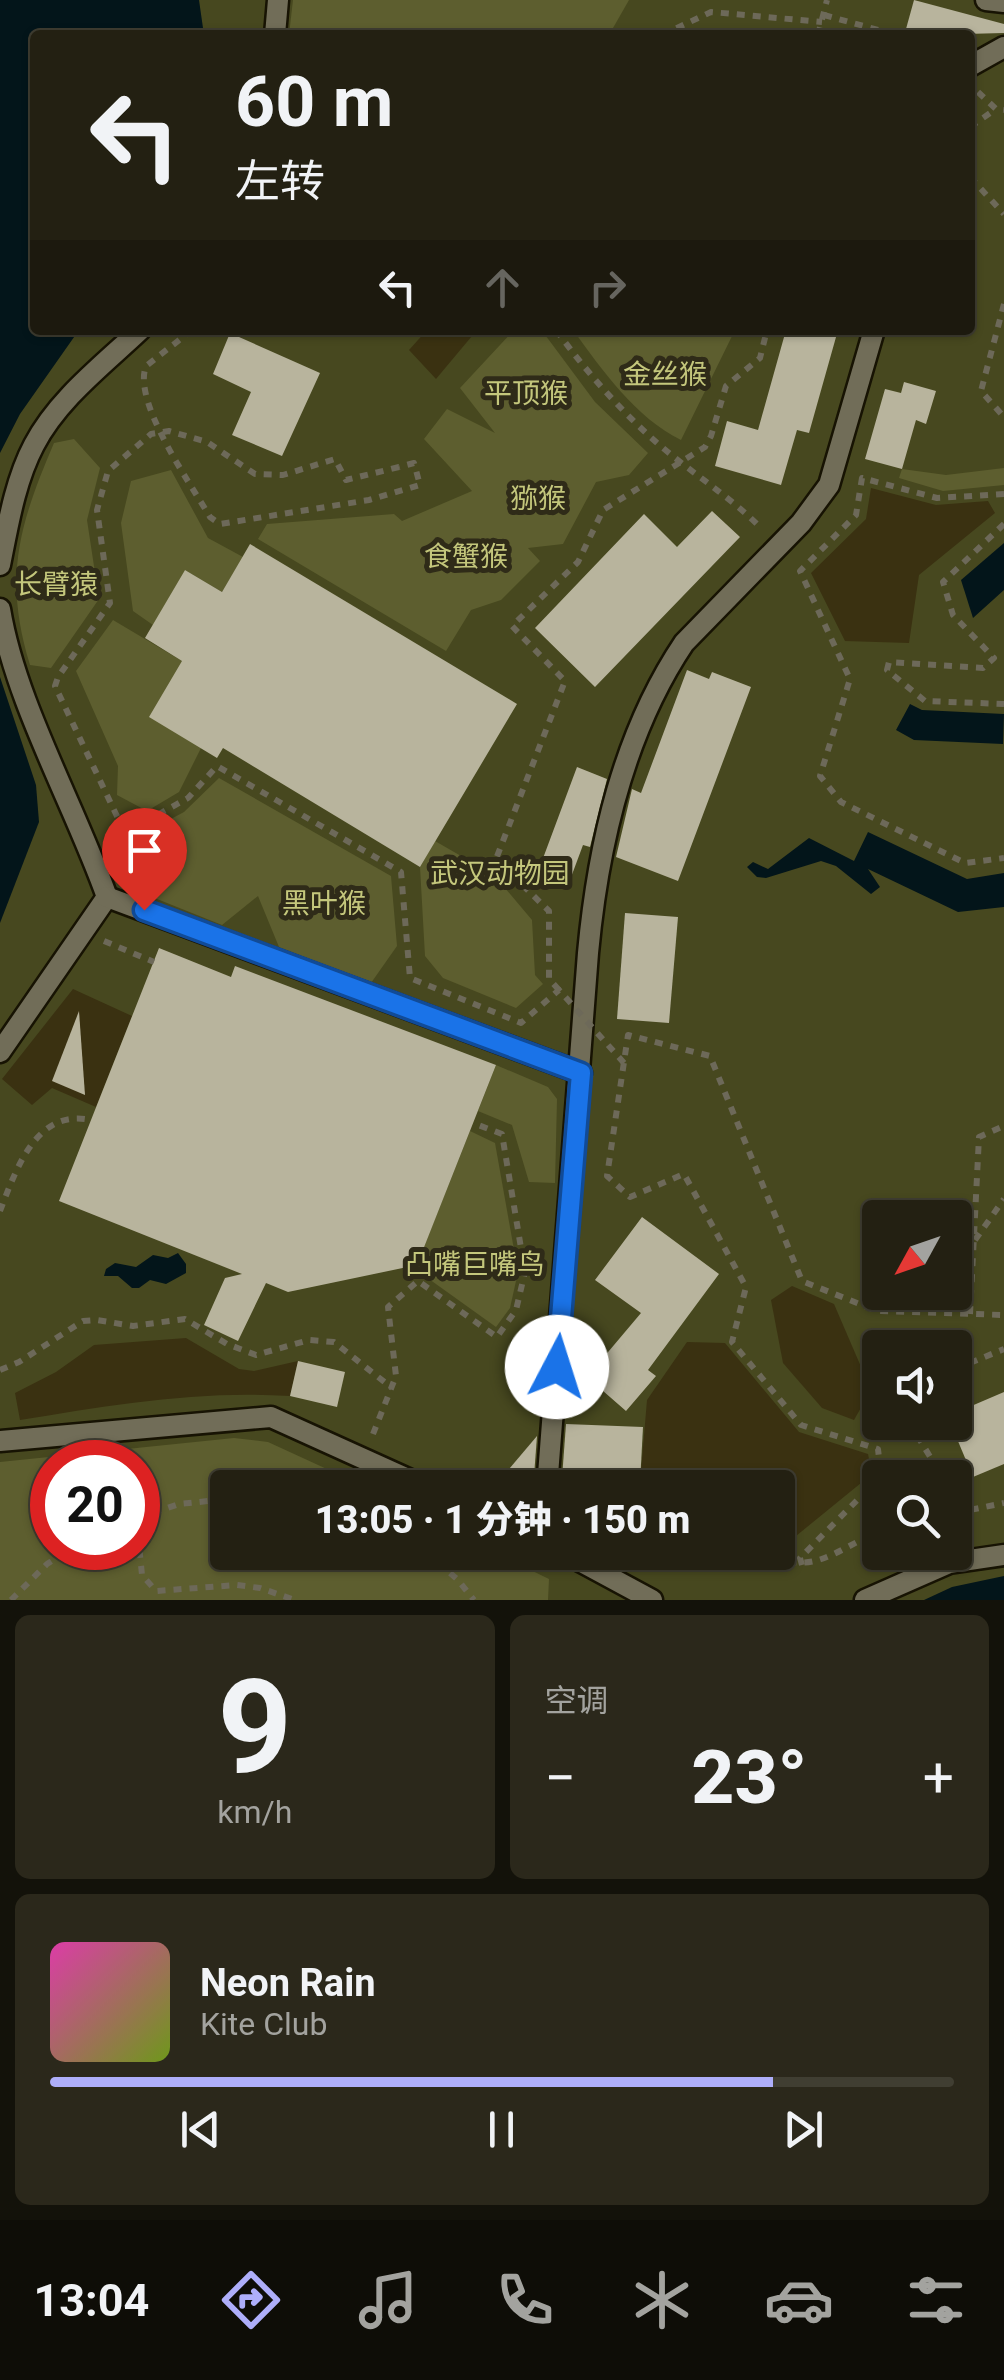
<!DOCTYPE html>
<html lang="zh">
<meta charset="utf-8">
<style>
body{margin:0;font-family:Roboto,"Noto Sans SC",sans-serif;background:#2b281b;color:#f1f3f6;height:100vh;display:flex;flex-direction:column;font-size:38px;white-space:nowrap}
*{box-sizing:border-box;margin:0}
p{font-size:32px;color:#a3a39f}
.icon{flex:none;width:55px;height:55px;fill:none;stroke:currentColor;stroke-width:2;stroke-linecap:round;stroke-linejoin:round}
.map{position:relative;height:1600px;overflow:hidden}
.panel{display:flex;flex-direction:column;gap:15px;padding:15px;background:#13120a;flex:1}
.panel>*{flex:none}
.banner{position:absolute;left:30px;top:30px;width:945px;height:305px;border-radius:10px;box-shadow:0 2px 8px #0004,0 0 0 2px #403e32;background:#232012;color:#f1f3f6;overflow:hidden}
.needle{width:65px;rotate:230deg}
.controls{position:absolute;left:862px;top:1200px;display:grid;gap:20px}
.controls a{display:grid;place-items:center;width:110px;height:110px;border-radius:10px;background:#232012;box-shadow:0 2px 8px #0004,0 0 0 2px #403e32;font-size:50px}
.speed{position:absolute;left:30px;top:1440px;display:flex;gap:20px;font-size:50px;font-weight:700;text-align:center}
.speed>*{display:grid;place-content:center;width:130px;height:130px;border-radius:50%;background:#232012;box-shadow:0 2px 8px #0004,0 0 0 2px #403e32;line-height:1}
.speed .limit{border:15px solid #d22;background:#fff;color:#111}
.pin{position:absolute;display:grid;place-items:center;width:85px;height:85px;color:#fff;margin:-102px -42px;border-radius:50% 50% 50% 0;rotate:-45deg;box-shadow:0 0 10px #0007}
.pin .icon{rotate:45deg}
.me{position:absolute;width:110px;margin:-55px;rotate:5deg;stroke-linejoin:round;filter:drop-shadow(0 0 8px #0008)}
.turn{display:flex;align-items:center;gap:35px;height:210px;padding:0 40px;font-size:45px}
.turn .icon{width:130px;height:130px;stroke-width:2.5}
.turn b{display:block;font-size:70px;line-height:85px}
.lanes{display:flex;align-items:center;height:95px;padding:0 40px;background:#0003;justify-content:center;gap:50px;direction:ltr}
.lanes .off{opacity:.35}
.big{font-size:75px;font-weight:800;line-height:1.1}
.panel .tile{flex:1;display:flex;flex-direction:column;justify-content:center;gap:15px;min-width:0;padding:0 35px;border-radius:15px;background:#2b281b}
.panel .dial{align-items:center;gap:0}
.dial b{font-size:130px;line-height:1}
.song{display:flex;align-items:center;gap:30px}
.cover{width:120px;height:120px;border-radius:15px;background:linear-gradient(135deg,hsl(320 70% 55%),hsl(80 70% 35%))}
.played{height:10px;border-radius:5px;background:linear-gradient(90deg,#aeaefa 80%,#403e32 80%)}
.keys{display:flex;justify-content:space-around;direction:ltr}
.heat{display:flex;justify-content:space-between;align-items:center;font-size:55px;direction:ltr}
.panel .tiles{flex:1;display:grid;gap:15px;grid-template-columns:1fr 1fr}
.tile:last-child{grid-column:span 2}
.trip{position:absolute;left:210px;top:1470px;width:585px;height:100px;border-radius:10px;background:#232012;box-shadow:0 2px 8px #0004,0 0 0 2px #403e32;font-weight:800;line-height:100px;text-align:center}
.tabs{display:flex;height:160px;justify-content:space-around;align-items:center;background:#0e0d07;color:#a3a39f}
.tabs .icon{width:70px;height:70px}
.tabs .selected{color:#aeaefa}
.tabs b{font-size:45px;color:#f1f3f6}
.map>svg:first-child{display:block}
.green{fill:#47481f;fill-rule:evenodd}
.forest{fill:#5d5e2f;fill-rule:evenodd}
.sand{fill:#3a3111}
.water{fill:#03151a}
.building{fill:#b8b49d}
.lines{fill:none;stroke-linecap:round;stroke-linejoin:round}
.service-casing{stroke:#171303;stroke-width:25}
.path{stroke:#6d6959;stroke-width:6;stroke-dasharray:8 8;stroke-linecap:butt}
.service{stroke:#716d58;stroke-width:20}
.path-bridge{stroke:#6d6959;stroke-width:6;stroke-dasharray:8 8;stroke-linecap:butt}
.route-casing{stroke:#114b97;stroke-width:25}
.route{stroke:#1a73e8;stroke-width:18}
.labels{text-anchor:middle;dominant-baseline:central;stroke-width:10;stroke-linejoin:round;paint-order:stroke}
.park-label{font-size:28px;fill:#c4c77c;stroke:#2f2b18}
</style>
<div class="map">
<svg width="1004" height="1600" viewBox="0 0 1004 1600">
<rect width="100%" height="100%" fill="#2f2b18"/>
<path class="green" d="M0,0H1004V1600H0ZM35,35H970V330H35ZM880,1218H955V1292H880ZM880,1348H955V1422H880ZM52,1462H138V1548H52ZM880,1478H955V1552H880ZM228,1488H778V1552H228Z"/>
<g class="forest">
<polygon points="293,0 629,0 609,35 289,35"/>
<polygon points="514,330 543,332 595,402 648,453 629,475 596,482 563,544 528,548 540,561 501,600 471,610 446,651 258,539 267,524 394,514 402,521 472,491 424,439 447,409 495,433 460,388"/>
<path d="M573,330H735L681,440C636,418 602,370 573,330Z"/>
<path d="M74,439L100,468L87,520L99,599L51,668L30,665C3,577 19,525 54,443Z"/>
<polygon points="1004,468 1004,485 943,491 899,478 902,469 946,475"/>
<polygon points="171,470 208,538 243,557 222,592 185,570 153,625 133,611 121,523 131,481"/>
<polygon points="113,620 182,661 201,748 179,792 147,811 117,795 118,766 76,671"/>
<polygon points="219,778 391,876 397,946 371,983 279,947 258,896 222,925 132,889 113,850 184,812"/>
<polygon points="435,841 494,875 532,920 535,975 543,984 516,1008 443,978 425,956 420,867"/>
<polygon points="496,1065 548,1087 557,1099 555,1183 529,1182 512,1125 478,1111"/>
<polygon points="470,1131 495,1143 518,1272 510,1308 496,1327 415,1269"/>
<path d="M234,1438L268,1442L366,1487L228,1488V1552L496,1553L549,1579L548,1600H0V1462ZM52,1462H138V1548H52Z"/>
</g>
<g class="sand">
<polygon points="427,330 477,330 436,379 409,350"/>
<polygon points="871,488 936,505 988,501 995,513 919,575 909,643 845,641 811,573 866,519"/>
<polygon points="73,989 132,1016 96,1107 52,1088 32,1105 2,1079"/>
<polygon points="792,1286 834,1304 871,1390 854,1420 822,1408 783,1363 771,1300"/>
<path d="M186,1338L239,1369L254,1371L298,1361L290,1396C199,1390 110,1405 20,1420L15,1393L56,1372L94,1345Z"/>
<polygon points="687,1342 725,1343 799,1432 868,1454 872,1474 796,1536 779,1542 778,1488 670,1488 640,1483 647,1400"/>
</g>
<g class="water">
<polygon points="0,0 199,0 204,35 35,35 35,330 79,330 20,414 0,453"/>
<polygon points="1004,543 1004,590 973,618 961,580"/>
<polygon points="0,677 36,785 39,822 0,923"/>
<polygon points="910,704 922,710 1004,714 1003,744 914,740 896,730"/>
<polygon points="868,832 967,879 1004,873 1004,907 958,912 868,869 880,887 871,894 836,866 821,861 766,878 757,877 747,867 753,862 768,869 809,838 854,861"/>
<polygon points="178,1253 186,1264 186,1273 166,1284 150,1280 139,1288 132,1288 118,1276 104,1276 106,1269 115,1263 136,1267 153,1255 168,1258"/>
<polygon points="1004,1576 1004,1600 924,1600 952,1587"/>
</g>
<g class="building">
<polygon points="914,0 1004,24 1004,33 926,35 906,29"/>
<polygon points="786,330 838,330 809,433 797,430 781,485 715,466 727,421 758,430"/>
<polygon points="230,333 320,373 282,456 232,435 251,392 213,374"/>
<polygon points="904,382 936,391 926,424 916,420 902,469 865,459 885,389 901,393"/>
<polygon points="712,511 740,537 595,687 535,628 644,514 677,547"/>
<polygon points="250,544 517,704 420,867 223,748 217,758 149,717 182,661 145,638 185,570 222,592"/>
<polygon points="687,670 709,679 712,672 751,687 678,881 616,857 632,789 641,793"/>
<polygon points="577,767 607,779 590,847 583,845 570,880 539,869"/>
<polygon points="625,913 678,917 669,1023 617,1019"/>
<polygon points="159,948 231,977 235,966 496,1065 417,1265 288,1292 266,1283 238,1341 204,1325 225,1278 242,1274 59,1201"/>
<polygon points="79,1011 85,1095 52,1081"/>
<polygon points="642,1217 719,1274 648,1370 656,1376 626,1411 587,1377 641,1313 595,1280"/>
<polygon points="298,1361 345,1372 337,1407 290,1396"/>
<polygon points="1004,1392 1004,1464 973,1477 955,1434 955,1413"/>
<polygon points="566,1424 643,1427 640,1483 562,1478"/>
<polygon points="537,1436 534,1476 504,1475"/>
</g>
<g class="lines">
<defs>
<g id="service">
<polyline points="986,0 1004,2"/>
<polyline points="275,35 278,0"/>
<polyline points="970,66 1004,47"/>
<path d="M0,565C8,525 15,481 34,445C58,399 103,365 140,330"/>
<path d="M0,609C15,702 75,806 107,897L0,1052"/>
<polyline points="107,897 581,1073"/>
<polyline points="0,1441 271,1417 428,1488"/>
<path d="M547,1488L588,953C598,845 623,734 684,643L801,523L829,485L874,330"/>
<polyline points="563,1552 652,1600"/>
<polyline points="865,1600 949,1563 1004,1555"/>
</g>
</defs>
<use href="#service" class="service-casing"/>
<g class="path">
<polyline points="824,15 896,35"/>
<polyline points="662,35 711,12 822,22"/>
<polyline points="818,35 827,0"/>
<polyline points="978,92 996,109 1004,110"/>
<polyline points="970,127 996,109"/>
<polyline points="970,177 1004,214"/>
<polyline points="1004,304 981,391 1004,417"/>
<path d="M192,330L146,366C132,402 191,484 210,517L220,524L369,500L420,485L414,463L399,467"/>
<path d="M556,330C586,371 618,408 656,442C690,472 728,495 760,527"/>
<polyline points="1004,494 937,498 862,478 856,515 800,571 850,679 820,776 841,802 965,863 1004,858"/>
<polyline points="1004,524 943,582 953,615 994,658 983,668 889,662 887,670 925,701 1004,704"/>
<polyline points="104,941 154,962"/>
<path d="M0,1211C16,1170 36,1108 91,1120"/>
<polyline points="975,1240 1004,1199"/>
<polyline points="970,1314 979,1137 1004,1126"/>
<polyline points="955,1369 1004,1349"/>
<polyline points="0,1370 19,1362 83,1321 97,1320 133,1326 185,1319 227,1344 256,1355 309,1340 334,1342 392,1388"/>
<polyline points="909,1422 943,1478"/>
<polyline points="373,1434 396,1376 388,1307 418,1281 497,1337 516,1310 525,1272 502,1134 473,1123"/>
<polyline points="955,1496 963,1512"/>
<polyline points="955,1513 1004,1503"/>
<polyline points="138,1518 179,1504 228,1499"/>
<polyline points="138,1534 142,1575 156,1591 237,1585 260,1588 295,1600"/>
<polyline points="426,1552 458,1580 474,1600"/>
<path d="M758,1552C815,1577 829,1553 880,1531"/>
<polyline points="802,1565 800,1558 881,1476 878,1449 801,1425 732,1342 746,1287 684,1174 630,1197 607,1176 628,1035 710,1056 802,1281 877,1311 1004,1315"/>
<polyline points="11,1600 47,1564 72,1548"/>
</g>
<use href="#service" class="service"/>
<g class="path-bridge">
<polyline points="399,467 346,480 335,459 283,475 255,474 207,442 169,431 151,434 108,471 97,510 110,603 58,677 55,686 125,833 188,798 217,766 401,872 410,978 521,1023 559,990 624,1063"/>
<polyline points="559,990 549,979 549,911 496,859 565,681 512,626 578,562 603,510 705,447 711,436 726,386 760,358 767,330"/>
</g>
</g>
<g class="lines">
<defs>
<polyline id="route" points="144,910 581,1073 557,1367"/>
</defs>
<use href="#route" class="route-casing"/>
<use href="#route" class="route"/>
</g>
<g class="labels">
<g class="park-label">
<text x="665" y="374">金丝猴</text>
<text x="526" y="393">平顶猴</text>
<text x="538" y="498">猕猴</text>
<text x="466" y="556">食蟹猴</text>
<text x="56" y="584">长臂猿</text>
<text x="500" y="873">武汉动物园</text>
<text x="324" y="903">黑叶猴</text>
<text x="475" y="1264">凸嘴巨嘴鸟</text>
</g>
</g>
</svg>
<div class="controls">
<a><svg class="needle" viewBox="-14 -14 28 28"><path d="M0-13l5 13h-10z" fill="#e53935"/><path d="M0 13l5-13h-10z" fill="#a3a39f"/></svg></a>
<a><svg class="icon" aria-label="sound" viewBox="0 0 24 24"><path d="M4 9h4l5-4v14l-5-4H4zM17 9q2 3 0 6"/></svg></a>
<a><svg class="icon" aria-label="search" viewBox="0 0 24 24"><circle cx="10" cy="10" r="6"/><path d="M15 15l6 6"/></svg></a>
</div>
<div class="speed"><div class="limit">20</div></div>
<div class="pin" style="left:144px;top:910px;background:#d93025"><svg class="icon" aria-label="arrive" viewBox="0 0 24 24"><path d="M6 21V4h12l-3 4 3 4H6"/></svg></div>
<svg class="me" style="left:557px;top:1367px" viewBox="-20 -20 40 40"><circle r="19" fill="#fff"/><path d="M0-13L10 11 0 6-10 11z" fill="#1a73e8"/></svg>
<div class="trip">13:05 · 1 分钟 · 150 m</div>
<div class="banner">
<div class="turn"><svg class="icon" aria-label="left" viewBox="0 0 24 24"><path d="M17 20v-9H6M10 6l-5 5 5 5"/></svg><div><b>60 m</b>左转</div></div>
<div class="lanes"><svg class="icon" aria-label="left" viewBox="0 0 24 24"><path d="M17 20v-9H6M10 6l-5 5 5 5"/></svg><svg class="icon off" aria-label="ahead" viewBox="0 0 24 24"><path d="M12 20V5M6 11l6-6 6 6"/></svg><svg class="icon off" aria-label="right" viewBox="0 0 24 24"><path d="M7 20v-9h11M14 6l5 5-5 5"/></svg></div>
</div>
</div>
<section class="panel">
<div class="tiles">
<div class="tile dial"><b>9</b><p>km/h</p></div>
<div class="tile"><p>空调</p>
<div class="heat"><a>−</a><b class="big">23°</b><a>+</a></div>
</div>
<div class="tile">
<div class="song"><i class="cover"></i><div><b>Neon Rain</b><p>Kite Club</p></div></div>
<div class="played"></div>
<div class="keys"><svg class="icon" aria-label="previous" viewBox="0 0 24 24"><path d="M18 5L8 12l10 7zM5 5v14"/></svg><svg class="icon" aria-label="pause" viewBox="0 0 24 24"><path d="M8 5v14M16 5v14"/></svg><svg class="icon" aria-label="next" viewBox="0 0 24 24"><path d="M6 5l10 7-10 7zM19 5v14"/></svg></div>
</div>
</div>
</section>
<nav class="tabs">
<b>13:04</b>
<svg class="icon selected" aria-label="directions" viewBox="0 0 24 24"><path d="M12 3l9 9-9 9-9-9zM9 14v-3h6M13 9l2 2-2 2"/></svg>
<svg class="icon" aria-label="music" viewBox="0 0 24 24"><path d="M9 18V5l10-2v13"/><circle cx="6" cy="18" r="3"/><circle cx="16" cy="16" r="3"/></svg>
<svg class="icon" aria-label="phone" viewBox="0 0 24 24"><path d="M5 4h4l2 5-3 2q2 4 5 5l2-3 5 2v4C11 20 4 13 5 4z"/></svg>
<svg class="icon" aria-label="climate" viewBox="0 0 24 24"><path d="M12 3v18M4 7l16 10M4 17L20 7"/></svg>
<svg class="icon" aria-label="car" viewBox="0 0 24 24"><path d="M5 17H2v-5l4-1 3-4h7l3 4 3 1v5h-3M9 17h6M6 11h13"/><circle cx="7" cy="17" r="2"/><circle cx="17" cy="17" r="2"/></svg>
<svg class="icon" aria-label="filters" viewBox="0 0 24 24"><path d="M4 7h16M4 17h16"/><circle cx="9" cy="7" r="2"/><circle cx="15" cy="17" r="2"/></svg>
</nav>
